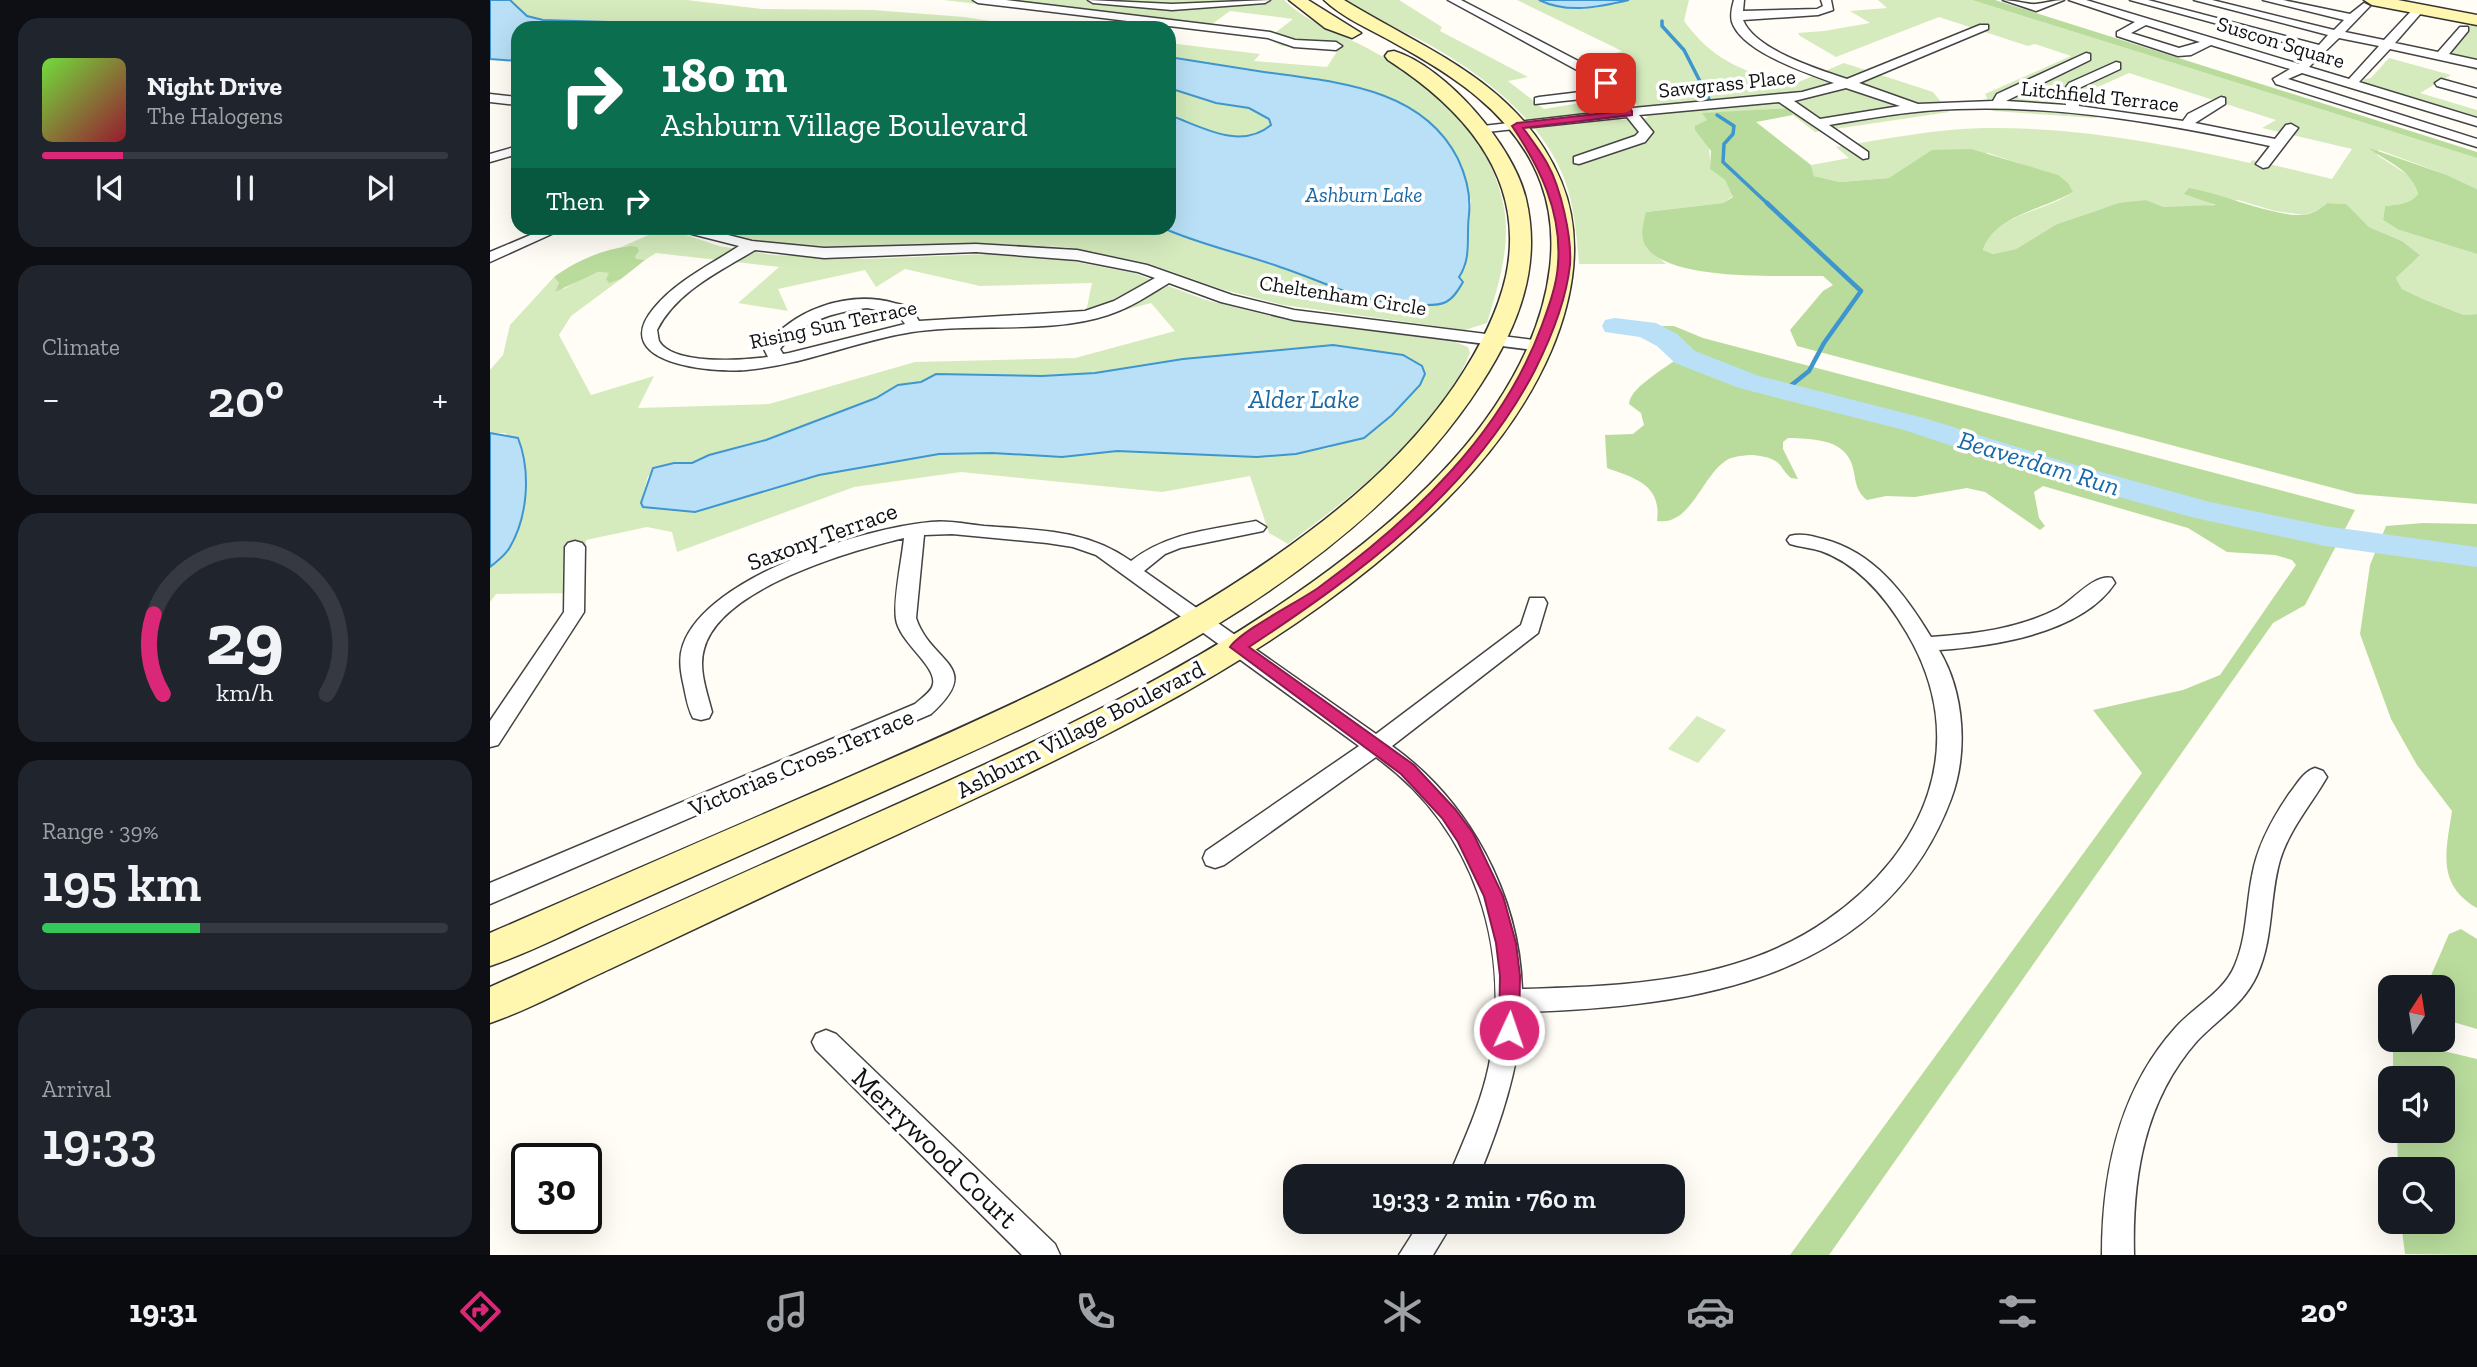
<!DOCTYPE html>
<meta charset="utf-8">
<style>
body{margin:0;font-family:"Zilla Slab",serif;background:#20242c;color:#f1f3f6;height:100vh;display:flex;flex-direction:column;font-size:26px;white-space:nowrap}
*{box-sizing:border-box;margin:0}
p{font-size:23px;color:#9ea1a6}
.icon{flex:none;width:38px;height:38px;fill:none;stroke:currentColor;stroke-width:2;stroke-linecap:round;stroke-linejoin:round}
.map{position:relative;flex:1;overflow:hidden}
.details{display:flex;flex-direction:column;gap:18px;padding:18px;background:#0d0f14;width:490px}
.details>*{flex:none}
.guide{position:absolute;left:21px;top:21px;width:665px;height:214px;border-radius:21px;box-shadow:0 7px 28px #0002;background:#0b6e4f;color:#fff;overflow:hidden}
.needle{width:46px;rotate:12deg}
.fabs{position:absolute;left:1888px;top:975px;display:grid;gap:14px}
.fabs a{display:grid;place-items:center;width:77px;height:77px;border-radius:14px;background:#171b24;box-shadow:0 7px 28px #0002;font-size:35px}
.speed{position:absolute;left:21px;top:1143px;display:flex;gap:14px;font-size:35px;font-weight:700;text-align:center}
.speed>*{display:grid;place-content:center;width:91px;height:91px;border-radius:50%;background:#171b24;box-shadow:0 7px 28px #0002;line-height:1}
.speed .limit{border:4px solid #111;border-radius:10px;background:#fff;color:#111}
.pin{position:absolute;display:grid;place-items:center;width:60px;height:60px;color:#fff;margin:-30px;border-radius:14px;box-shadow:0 4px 10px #0006}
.me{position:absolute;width:77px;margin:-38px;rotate:3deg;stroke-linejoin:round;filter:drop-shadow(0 0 5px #0008)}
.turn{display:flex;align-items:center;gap:24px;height:147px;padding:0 35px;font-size:32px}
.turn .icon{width:91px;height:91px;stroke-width:2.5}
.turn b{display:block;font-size:49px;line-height:60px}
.then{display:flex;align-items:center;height:66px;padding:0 35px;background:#0003;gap:14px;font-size:26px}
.big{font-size:52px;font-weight:600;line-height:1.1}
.details .card{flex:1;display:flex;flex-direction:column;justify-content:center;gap:10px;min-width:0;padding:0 24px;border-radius:21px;background:#20242c}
.details .dial{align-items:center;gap:0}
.dial svg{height:182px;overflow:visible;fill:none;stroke:#363941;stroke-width:7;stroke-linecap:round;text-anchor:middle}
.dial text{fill:#f1f3f6;stroke:none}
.song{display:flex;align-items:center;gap:21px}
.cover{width:84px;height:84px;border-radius:10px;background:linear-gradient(135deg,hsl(100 70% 55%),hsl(350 70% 35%))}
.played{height:7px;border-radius:4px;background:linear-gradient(90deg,#db2777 20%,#363941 20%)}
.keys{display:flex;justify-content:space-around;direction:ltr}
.heat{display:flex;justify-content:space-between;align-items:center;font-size:38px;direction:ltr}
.charge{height:10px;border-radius:5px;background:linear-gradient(90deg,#34c759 39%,#363941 0)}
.trip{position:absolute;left:793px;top:1164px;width:402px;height:70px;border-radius:21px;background:#171b24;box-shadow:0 7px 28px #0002;font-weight:600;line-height:70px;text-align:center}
.tabs{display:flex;height:112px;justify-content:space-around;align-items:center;background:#090b0e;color:#9ea1a6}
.tabs .icon{width:49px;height:49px}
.tabs .on{color:#db2777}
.tabs b{font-size:32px;color:#f1f3f6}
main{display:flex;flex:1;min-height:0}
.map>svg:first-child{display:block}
.green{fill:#d5ebbd;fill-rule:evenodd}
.forest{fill:#b9dc9c}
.water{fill:#b9e0f7;stroke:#3f96cf;stroke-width:2}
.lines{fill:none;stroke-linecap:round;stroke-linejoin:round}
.stream-far1{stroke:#3f96cf;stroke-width:3.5}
.stream{stroke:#3f96cf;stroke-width:4.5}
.river{fill:#b9e0f7;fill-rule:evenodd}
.minor-casing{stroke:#444;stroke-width:3}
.secondary-casing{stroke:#333;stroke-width:3}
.minor{fill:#fff;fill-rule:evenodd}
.secondary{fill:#fff6b0;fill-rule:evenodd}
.route{fill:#db2777;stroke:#8e194d;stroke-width:2}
.labels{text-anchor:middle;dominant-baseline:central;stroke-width:7;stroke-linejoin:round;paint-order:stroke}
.far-street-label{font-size:21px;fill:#111;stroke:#fff}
.far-water-label{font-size:21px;font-style:italic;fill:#1768a6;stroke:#fff}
.street-label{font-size:24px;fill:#111;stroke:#fff}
.water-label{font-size:26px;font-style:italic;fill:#1768a6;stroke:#fff}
.near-street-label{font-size:28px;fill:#111;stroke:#fff}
</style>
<main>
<section class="details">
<div class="card">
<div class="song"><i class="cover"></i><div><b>Night Drive</b><p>The Halogens</p></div></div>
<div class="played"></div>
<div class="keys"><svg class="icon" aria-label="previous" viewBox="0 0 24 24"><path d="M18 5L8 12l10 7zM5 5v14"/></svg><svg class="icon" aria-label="pause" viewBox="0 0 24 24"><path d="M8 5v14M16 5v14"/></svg><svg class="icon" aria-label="next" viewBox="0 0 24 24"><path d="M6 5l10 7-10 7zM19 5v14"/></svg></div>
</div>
<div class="card"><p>Climate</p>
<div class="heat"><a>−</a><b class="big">20°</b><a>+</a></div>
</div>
<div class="card dial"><svg viewBox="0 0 100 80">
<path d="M14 69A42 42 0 1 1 86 69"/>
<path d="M14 69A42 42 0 0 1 10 34" stroke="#db2777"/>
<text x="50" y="56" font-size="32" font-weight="700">29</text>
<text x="50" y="72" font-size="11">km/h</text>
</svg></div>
<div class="card"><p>Range · 39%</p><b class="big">195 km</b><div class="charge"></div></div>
<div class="card"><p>Arrival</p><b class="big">19:33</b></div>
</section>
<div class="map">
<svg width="1987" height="1255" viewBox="0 0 1987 1255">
<rect width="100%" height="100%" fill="#fffdf5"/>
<g class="green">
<polygon points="20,0 197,0 272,9 383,10 474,17 546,28 311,28 54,20 37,16"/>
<path d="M453,0H794C818,24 857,36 886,53C944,85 1003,140 1014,208C1021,247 1008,286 997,323L975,330L793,305L731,289L657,263L575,247L485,243L393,248L338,247L282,243L236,234L246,228H673L692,236L790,267L870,298L903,305H944L957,302L967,292L969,277L976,267L981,200L913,104L865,86L679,57V43L770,54L764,61L837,67L848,50L792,46L777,39L803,19L740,11L714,30Z"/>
<path d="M855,0H909L952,27L950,31L1038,77L1018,81L1054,109L1121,98L1131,120L1158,118L1124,80L1092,64L1132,51L1027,0H1049L1056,4L1103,8L1139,0H1199L1194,21C1225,63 1252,69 1299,86L1354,63L1443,92L1459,112L1325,132L1303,115L1298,108L1213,114L1217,120C1216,138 1221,151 1220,169L1235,180L1243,196L1233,203L1156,212V247L1176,264H1089C1087,239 1085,214 1078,190C1060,126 995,76 940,45C913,30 881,19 855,0Z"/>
<path d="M1388,0H1482L1987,158V189L1957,175L1889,150L1887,155L1921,177L1928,194C1921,204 1906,205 1895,206L1893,220L1909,230L1987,254V314L1974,315L1933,299L1912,289L1906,278L1930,255L1912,241L1879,227L1855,204L1837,203L1831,209L1814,215L1785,211L1748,200L1709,207H1674L1656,200L1611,209L1567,224L1526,249L1503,254L1493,250C1505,213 1556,212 1583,192L1528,163L1498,153L1399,178L1350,182L1324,176L1321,165L1359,158L1346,147C1395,139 1445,129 1495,128C1584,127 1673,143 1760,163L1762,160L1842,179L1862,149L1772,128L1786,120L1639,73L1601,90L1607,118L1503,111L1495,94L1581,56L1545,44L1538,46L1449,17L1346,57L1310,36L1308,33L1334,31L1380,23L1360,11L1397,8Z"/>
<polygon points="1982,24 1987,25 1987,71 1980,68 1986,59 1959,53"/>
<polygon points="1899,58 1961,75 1930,93 1987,110 1987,121 1873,82 1874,79 1881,78"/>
<path d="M679,88L726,103L759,108L780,119L781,125C749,150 712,126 679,115Z"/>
<path d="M175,228L229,246L283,255L374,259L501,254L576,260L644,273L716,300L797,320L965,342L978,347L980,353C946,436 867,491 798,544L779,533L760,476L672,492L471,472L364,487L187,552L182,532L157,527L96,540L94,593L6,594L0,602V567L20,549L36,487L32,449L15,433H0V370L13,355L20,325L64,277L74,289L96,276L108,272L120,273L119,282L131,279L81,316L69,335L101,395L164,376L148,408L279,404L425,362L585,358L685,331L661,303L594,321L602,283L490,286L415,269L386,287L375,270L288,289L298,311L248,303L289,267L166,253L155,260H146L140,246L131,247ZM843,345L913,355L839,448L767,457L627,451L571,457L502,453L449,454L329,475L205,512L153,507L151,503L158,476L184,463H202L219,455L276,440L386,398L408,385L431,382L446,374L552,376L605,373L693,359Z"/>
<polygon points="1207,716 1236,730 1208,763 1178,749"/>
</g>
<g class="forest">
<polygon points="1482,0 1505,0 1987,152 1987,158"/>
<path d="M1299,108L1303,115L1266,122L1321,165L1324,176L1350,182L1399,178L1442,150L1481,149L1568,175L1578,183L1583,192C1555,209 1504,215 1493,250L1503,254L1526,249L1567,224L1629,203L1656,200L1674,207L1726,205L1694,194L1699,188C1731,193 1784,217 1813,215C1822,214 1831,209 1837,203L1856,204L1879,227L1912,241L1930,255L1906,278L1912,289L1933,299L1974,315L1987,314V504L1866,494L1307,346L1300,330L1333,291L1343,285L1333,276C1292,275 1183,282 1157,248C1149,238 1153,224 1156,212L1233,203L1243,197L1235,180L1220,169L1221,151L1205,130V126L1217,120L1212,113Z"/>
<path d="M1879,148L1957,175L1987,189V254L1909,230L1893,220L1895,206C1906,205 1921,204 1928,194C1921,168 1897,163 1879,148Z"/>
<path d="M140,246L147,247L149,251L145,256L146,259L155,260L131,279L119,283L116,279L119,273L108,272L65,292L69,283L64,277C86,261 113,249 140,246Z"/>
<path d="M1172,326H1184L1213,338L1865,510L1815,605L1783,623L1339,1255H1300L1652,773L1603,710L1693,690L1730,675L1806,565L1802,560L1785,555L1737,552L1698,528L1553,486L1544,492L1549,518L1555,526L1550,530L1495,492L1477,488L1425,497L1396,496L1377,500C1363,489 1367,477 1361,462C1351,438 1320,439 1298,438L1293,442V449L1308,479L1301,478C1295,474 1292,466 1287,462C1280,457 1268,455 1260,455C1251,456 1241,456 1234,462C1211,479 1200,526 1167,521C1172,485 1145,478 1117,468L1115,435L1143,434L1154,425L1151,413L1139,404C1140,385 1186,363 1201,348Z"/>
<path d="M1933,523L1987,524V908C1946,884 1956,851 1962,811L1927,765L1901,719L1870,634L1880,565L1896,526Z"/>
<polygon points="1971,929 1987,939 1987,1029 1953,1019 1953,987 1936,987 1959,934"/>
<polygon points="1907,1040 1987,1059 1987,1255 1915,1254 1911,1222 1953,1222 1953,1169 1908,1169 1907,1131 1953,1130 1953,1078 1903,1078 1903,1047"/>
</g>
<g class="water">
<polygon points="0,0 20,0 37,16 53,20 311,28 28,28 28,61 0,59"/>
<path d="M1049,0H1139C1109,7 1078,14 1049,0Z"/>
<path d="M679,57C711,62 742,67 774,72C845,82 932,87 968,159C977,178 981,195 979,215C976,237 982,258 969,277L973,282C969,289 964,298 956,302C948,306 938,305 929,305C874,305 841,284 790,267C751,253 711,245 673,228H679V115C711,126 750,151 781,125L779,119L759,108L726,103L679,88Z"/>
<polygon points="843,345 913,355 932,366 935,374 930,385 902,415 874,438 806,454 767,457 627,451 572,457 502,453 449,454 329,475 205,512 153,507 151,503 163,468 184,463 202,463 219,455 276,440 386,398 408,385 431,382 446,374 552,376 605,373 693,359"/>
<path d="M0,433L28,438C41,471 38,516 20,547C16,555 7,561 0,567Z"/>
</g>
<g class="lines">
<g class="stream-far1">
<polyline points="1172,21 1172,26 1194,50 1219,99"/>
<polyline points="1227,115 1244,126 1243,134 1234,144 1233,162 1279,205"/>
</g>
<polyline class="stream" points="1277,203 1371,291 1334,343 1319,371 1294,391"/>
<polygon class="river" points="1125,318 1166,323 1187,334 1205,351 1269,376 1434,418 1575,462 1720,502 1835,526 1987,547 1987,567 1835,546 1705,518 1553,476 1414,430 1249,388 1185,363 1167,346 1150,337 1115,332 1112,326 1115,320"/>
<defs>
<g id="minor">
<polygon points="483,0 516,0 780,32 805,40 846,42 852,46 846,50 804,47 778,38 488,3"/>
<polygon points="598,0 682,4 780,0 775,3 682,10 603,3"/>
<path d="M958,0H971L1117,76L1143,108L1312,92L1344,83C1317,73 1252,52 1242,22C1240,15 1242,7 1244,0H1254L1253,11L1327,9L1333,6L1331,0H1341L1343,10L1328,15L1253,20C1265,50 1328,69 1357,79L1490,25H1498V29L1369,83L1428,104L1503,101L1507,94L1596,53L1600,54V60L1516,101L1576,105L1574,90L1579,83L1626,62L1630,63V69L1587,89L1589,106L1693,121L1698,114L1731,97L1735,98V104L1705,123L1785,139L1796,125L1801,124L1808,128L1778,167L1773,168L1766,164L1780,146C1677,124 1572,105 1467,109C1424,110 1381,118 1339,125L1378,152V158L1373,159L1289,102L1149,115L1163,132L1155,142L1089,164L1084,163V157L1145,136L1149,132L1137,117L988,133L986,130L993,126L1131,110L1120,96L1045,104V98L1049,97L1115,89L1109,82ZM1356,88L1410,106L1330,119L1304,101Z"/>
<path d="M1513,0C1523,0 1540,5 1546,4C1556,3 1564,0 1574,0L1546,11Z"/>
<path d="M1579,0H1596L1809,64L1823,50L1640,0H1658L1829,45L1838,35L1704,0H1722L1844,30L1854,20L1773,0H1793L1860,14L1874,3L1880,6L1855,32L1894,40L1924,8H1932V12L1905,43L1948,52L1970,27H1978V31L1959,54L1987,60V68L1900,49L1869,82L1987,118V126L1812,73L1798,79L1987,139V147L1786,84L1783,79L1800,69L1721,45L1701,55L1688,56L1627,36V32L1645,22ZM1656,25L1710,42L1689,48L1641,33ZM1849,38L1889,46L1859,79L1819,67Z"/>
<polygon points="1951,79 1987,89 1987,97 1947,86 1945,83"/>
<polygon points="0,94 28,97 28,105 0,102"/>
<polygon points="28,146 28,154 0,162 0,154"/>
<polygon points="57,228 75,228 0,262 0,252"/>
<path d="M188,228H210L262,241L334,248L486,244L587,250L657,265L742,295L804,310L1051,341L1059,346L1051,351L804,320L731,302L679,283C659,295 640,308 618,315C558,335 485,322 422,332C366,341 313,365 256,370C222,373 117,364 164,308C186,281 220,265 249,246L190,231ZM265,250L334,258L486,252L587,260L648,272L665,278L624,301L595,311L429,321C427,318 423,310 420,308C416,305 408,304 404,303C358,290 301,310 274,349L278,357C255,360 183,366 169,341C168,338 168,334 167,330C187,291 229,272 265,250ZM377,308L408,314L415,324L299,353L293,354L290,349C311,321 344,312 377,308Z"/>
<path d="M766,521L776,527L773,531L690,548L675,554L654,571L886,734L1031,625L1040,598H1054L1057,603L1048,633L902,746C979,801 1029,894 1032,989C1136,986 1249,982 1337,920C1436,852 1482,743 1417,633C1397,599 1370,565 1331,551C1321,548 1310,547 1300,544L1297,540L1300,536C1311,533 1322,536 1333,539C1384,552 1415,594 1441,637C1484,634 1528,629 1567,609C1584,600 1603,574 1622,578L1625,583C1592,633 1504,646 1449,650C1475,693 1478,754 1461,799C1393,980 1202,1007 1033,1012C1028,1070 1011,1122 989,1176H959C974,1140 991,1104 999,1065C1022,947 985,829 886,757L734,865L725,868L716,865L713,858L716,851L869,746L606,555L583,547L557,543L462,534L434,535L426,618C441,664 495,665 441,714L0,904V883L425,704C431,698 442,692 443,684C447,666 409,642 406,619C403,600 412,559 414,538C360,551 230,588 214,649C208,669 217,692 222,712L219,718L211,720L203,718C198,709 196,697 194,687C191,674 188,659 193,645C217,576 374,528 441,522C459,520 476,524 494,526C547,530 596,529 641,561C679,532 720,530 766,521Z"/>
<polygon points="85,541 92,543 95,547 94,612 8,745 0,747 0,721 74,612 75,547 78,543"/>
<path d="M1825,768L1833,771L1837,777C1821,805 1800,828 1790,860C1779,898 1784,938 1767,975C1754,1004 1728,1019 1707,1041C1654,1101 1642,1178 1644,1255H1612C1612,1172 1629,1090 1686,1027C1705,1006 1734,992 1745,965C1757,937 1756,906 1762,876C1767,846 1782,819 1799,794C1807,784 1813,772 1825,768Z"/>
<polygon points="336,1030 346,1034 565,1244 570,1255 532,1255 326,1050 322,1042 326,1034"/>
<polygon points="930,1222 963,1222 943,1255 909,1255"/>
</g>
<g id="secondary">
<polygon points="799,0 818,0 871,33 862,38 835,28"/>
<path d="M834,0H854C937,51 1030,83 1071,181C1094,236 1084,297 1061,351C1024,437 956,506 884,565C718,700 518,782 326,872C257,904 188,937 120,969C80,987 41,1009 0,1023V987C109,938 218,888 327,840C511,757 700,679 860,554C932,498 999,433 1037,349C1060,297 1071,237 1051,183C1025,113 961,74 899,40C877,28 852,17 834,0Z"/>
<polygon points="1874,0 1908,0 1987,15 1987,25 1882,5"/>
<path d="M904,51C956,67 1024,146 1036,199C1052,267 1028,327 991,384C848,606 541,724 309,829C245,858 180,887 115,916C77,933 39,953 0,966V933C111,885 222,836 334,788C489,720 645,654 784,557C853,509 917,455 965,385C987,352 1007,316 1016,276C1037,178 974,109 898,60L895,56L898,52Z"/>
</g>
</defs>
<use href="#minor" class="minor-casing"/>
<use href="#secondary" class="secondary-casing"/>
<use href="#minor" class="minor"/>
<use href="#secondary" class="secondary"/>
</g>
<path class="route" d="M1116,80L1142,111V115L1033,128C1041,139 1050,151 1057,163C1071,188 1082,237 1080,265C1076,302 1061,338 1045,370C982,492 871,573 759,647L924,765L965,809L983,833L1013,896L1026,943L1030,976L1029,1030L1026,1036L1019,1039L1012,1036L1009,1030L1010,976L1006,943L994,896L968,842L952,818L911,774L740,647C752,630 808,602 828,588C921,520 1012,435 1052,325C1059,306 1067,284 1068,264C1072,212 1050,167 1022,126L1027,123L1132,111L1112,83Z"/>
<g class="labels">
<g class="far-street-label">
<text transform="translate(1791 42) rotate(17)">Suscon Square</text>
<text transform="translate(1237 83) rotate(-6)">Sawgrass Place</text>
<text transform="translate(1610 96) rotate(6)">Litchfield Terrace</text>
<text transform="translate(853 295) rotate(9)">Cheltenham Circle</text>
<text transform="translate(343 324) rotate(-12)">Rising Sun Terrace</text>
</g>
<g class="far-water-label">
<text x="874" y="194">Ashburn Lake</text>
</g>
<g class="street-label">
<text transform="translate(332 536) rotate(-20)">Saxony Terrace</text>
<text transform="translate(590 729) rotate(-27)">Ashburn Village Boulevard</text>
<text transform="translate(311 762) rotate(-23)">Victorias Cross Terrace</text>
</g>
<g class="water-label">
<text x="814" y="399">Alder Lake</text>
<text transform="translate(1549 463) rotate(17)">Beaverdam Run</text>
</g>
<g class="near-street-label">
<text transform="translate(445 1148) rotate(44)">Merrywood Court</text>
</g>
</g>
</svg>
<div class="fabs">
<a><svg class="needle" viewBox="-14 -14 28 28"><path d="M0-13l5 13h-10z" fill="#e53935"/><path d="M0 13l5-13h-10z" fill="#9ea1a6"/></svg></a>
<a><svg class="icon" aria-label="sound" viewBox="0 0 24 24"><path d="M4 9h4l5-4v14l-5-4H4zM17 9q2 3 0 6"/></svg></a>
<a><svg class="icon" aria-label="search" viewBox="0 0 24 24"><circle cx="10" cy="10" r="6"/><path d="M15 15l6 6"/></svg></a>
</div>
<div class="speed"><div class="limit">30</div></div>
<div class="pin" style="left:1116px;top:83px;background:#d93025"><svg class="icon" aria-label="arrive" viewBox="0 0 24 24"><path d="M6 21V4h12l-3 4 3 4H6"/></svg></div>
<svg class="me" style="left:1019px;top:1030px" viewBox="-20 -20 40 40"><circle r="17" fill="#db2777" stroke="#fff" stroke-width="3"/><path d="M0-11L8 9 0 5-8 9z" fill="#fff"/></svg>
<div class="trip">19:33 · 2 min · 760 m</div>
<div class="guide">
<div class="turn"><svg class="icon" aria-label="right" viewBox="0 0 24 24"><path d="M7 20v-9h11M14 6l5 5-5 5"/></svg><div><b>180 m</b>Ashburn Village Boulevard</div></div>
<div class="then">Then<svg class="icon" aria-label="right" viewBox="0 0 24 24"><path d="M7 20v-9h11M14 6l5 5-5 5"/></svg></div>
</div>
</div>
</main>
<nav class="tabs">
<b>19:31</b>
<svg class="icon on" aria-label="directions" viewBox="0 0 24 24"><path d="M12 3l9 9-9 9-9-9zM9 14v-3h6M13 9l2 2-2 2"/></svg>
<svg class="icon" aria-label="music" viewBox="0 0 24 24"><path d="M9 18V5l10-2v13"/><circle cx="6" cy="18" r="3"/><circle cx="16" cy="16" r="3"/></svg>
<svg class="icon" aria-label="phone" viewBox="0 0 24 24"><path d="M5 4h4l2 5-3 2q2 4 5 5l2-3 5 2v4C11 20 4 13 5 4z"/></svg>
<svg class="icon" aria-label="climate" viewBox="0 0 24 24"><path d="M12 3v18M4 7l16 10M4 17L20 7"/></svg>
<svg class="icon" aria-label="car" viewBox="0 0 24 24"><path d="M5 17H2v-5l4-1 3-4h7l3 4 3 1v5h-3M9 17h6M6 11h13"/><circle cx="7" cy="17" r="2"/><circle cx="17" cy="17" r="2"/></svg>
<svg class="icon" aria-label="filters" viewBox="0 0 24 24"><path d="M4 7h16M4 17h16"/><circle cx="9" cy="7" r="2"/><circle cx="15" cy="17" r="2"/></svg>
<b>20°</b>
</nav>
